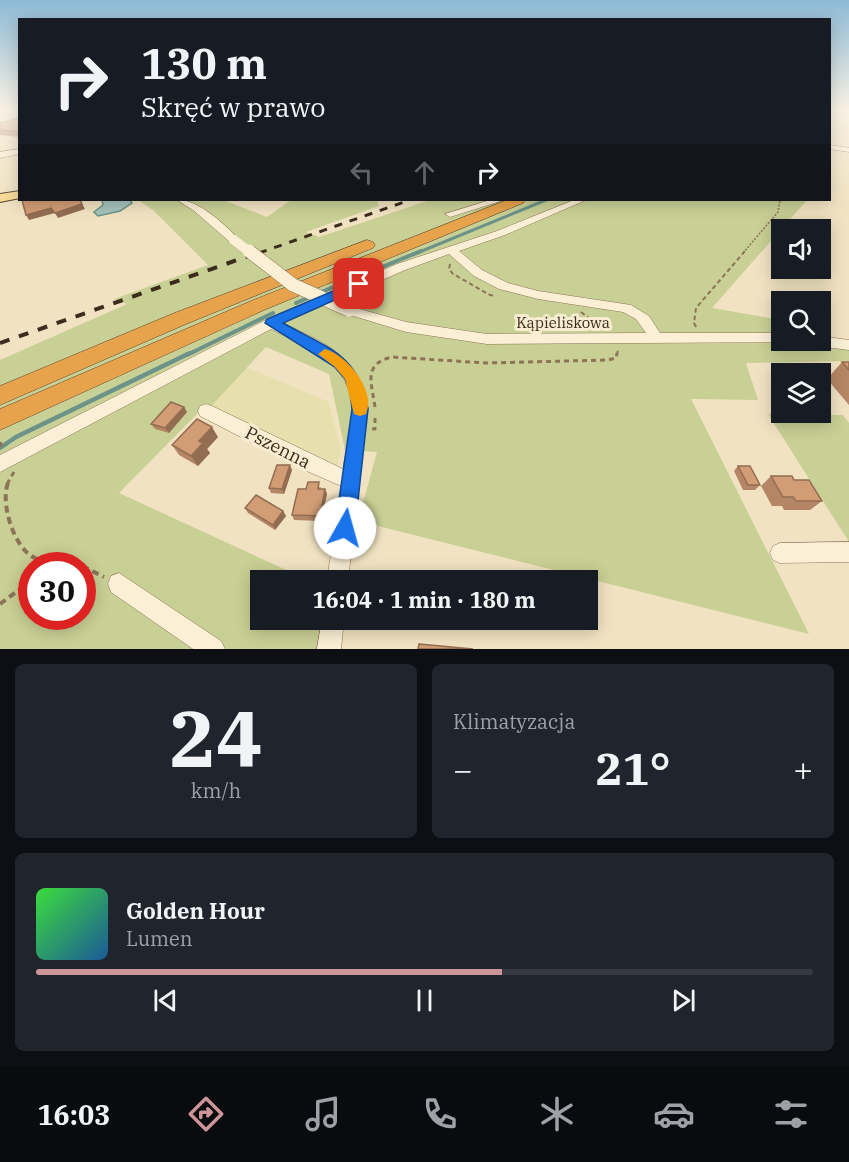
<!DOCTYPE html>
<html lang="pl">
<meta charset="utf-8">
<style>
body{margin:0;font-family:"IBM Plex Serif",serif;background:#20242c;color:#f1f3f6;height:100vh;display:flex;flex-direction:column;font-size:22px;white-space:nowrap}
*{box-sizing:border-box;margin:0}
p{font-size:20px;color:#9ea1a6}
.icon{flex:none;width:33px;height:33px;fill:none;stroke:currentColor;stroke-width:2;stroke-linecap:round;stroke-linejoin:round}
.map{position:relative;height:649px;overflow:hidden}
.sheet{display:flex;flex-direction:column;gap:15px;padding:15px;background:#0d0f14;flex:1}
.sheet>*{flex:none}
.top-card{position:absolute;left:18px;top:18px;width:813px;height:183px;border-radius:0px;box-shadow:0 3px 15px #0003;background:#171b24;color:#f1f3f6;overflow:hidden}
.tools{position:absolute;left:771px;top:219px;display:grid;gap:12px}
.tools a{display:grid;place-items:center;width:60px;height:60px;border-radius:0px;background:#171b24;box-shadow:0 3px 15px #0003;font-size:30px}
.speed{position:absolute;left:18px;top:552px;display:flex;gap:12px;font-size:30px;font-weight:700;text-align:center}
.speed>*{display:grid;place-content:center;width:78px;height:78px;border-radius:50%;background:#171b24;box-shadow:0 3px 15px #0003;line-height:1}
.speed .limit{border:9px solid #d22;background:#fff;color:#111}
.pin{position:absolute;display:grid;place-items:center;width:51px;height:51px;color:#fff;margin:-26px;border-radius:12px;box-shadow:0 3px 9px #0006}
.me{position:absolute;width:66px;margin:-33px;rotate:7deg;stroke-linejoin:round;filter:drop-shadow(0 0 4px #0008)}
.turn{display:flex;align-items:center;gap:21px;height:126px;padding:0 24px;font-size:27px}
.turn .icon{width:78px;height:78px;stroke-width:2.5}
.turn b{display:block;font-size:42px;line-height:51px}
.lanes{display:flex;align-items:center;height:57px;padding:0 24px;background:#0003;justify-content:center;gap:30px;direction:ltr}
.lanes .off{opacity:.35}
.big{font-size:45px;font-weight:700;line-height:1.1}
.sheet .card{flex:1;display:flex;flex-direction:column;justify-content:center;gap:9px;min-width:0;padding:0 21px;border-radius:9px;background:#20242c}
.sheet .dial{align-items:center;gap:0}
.dial b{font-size:78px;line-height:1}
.song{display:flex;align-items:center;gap:18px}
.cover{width:72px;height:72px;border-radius:9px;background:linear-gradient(135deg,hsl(120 70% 55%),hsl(210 70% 35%))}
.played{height:6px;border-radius:3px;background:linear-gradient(90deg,#cd9597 60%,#363941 60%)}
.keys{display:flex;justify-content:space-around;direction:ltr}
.heat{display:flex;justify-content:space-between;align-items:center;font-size:33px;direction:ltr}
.sheet .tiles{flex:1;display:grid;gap:15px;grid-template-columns:1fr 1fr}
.card:last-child{grid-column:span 2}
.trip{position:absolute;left:250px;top:570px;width:348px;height:60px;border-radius:0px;background:#171b24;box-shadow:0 3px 15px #0003;font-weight:700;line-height:60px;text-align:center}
.tab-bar{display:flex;height:96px;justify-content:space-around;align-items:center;background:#090b0e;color:#9ea1a6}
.tab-bar .icon{width:42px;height:42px}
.tab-bar .selected{color:#cd9597}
.tab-bar b{font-size:27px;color:#f1f3f6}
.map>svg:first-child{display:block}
.farmland{fill:#e8dfaf}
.green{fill:#c9d095;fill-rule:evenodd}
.water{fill:#a5c4bb;stroke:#6b9389;stroke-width:1.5}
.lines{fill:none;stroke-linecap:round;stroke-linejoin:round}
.stream-far2{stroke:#6b9389;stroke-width:3}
.stream-far1{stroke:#6b9389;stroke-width:4}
.stream{stroke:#6b9389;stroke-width:4.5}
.minor-casing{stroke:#8d7458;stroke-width:1}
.major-casing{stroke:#5a422c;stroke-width:2}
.highway-casing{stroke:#5a422c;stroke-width:1}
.path-far3{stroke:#8d7458;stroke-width:1.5;stroke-dasharray:2 1.5;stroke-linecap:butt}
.path-far2{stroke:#8d7458;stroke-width:2;stroke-dasharray:4.5 3;stroke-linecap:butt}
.path-far1{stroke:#8d7458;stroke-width:3;stroke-dasharray:5 4;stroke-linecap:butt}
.path{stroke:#8d7458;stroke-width:4;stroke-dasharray:7 4.5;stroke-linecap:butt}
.minor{fill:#fbf0d6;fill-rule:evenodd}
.major{fill:#f7da97;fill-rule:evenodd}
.highway{fill:#e7a34c;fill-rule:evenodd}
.rail-far1{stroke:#3b2c1d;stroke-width:3;stroke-dasharray:8 8;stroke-linecap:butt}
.rail{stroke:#3b2c1d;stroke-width:4;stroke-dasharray:10 10;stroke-linecap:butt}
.minor-bridge-far1-casing{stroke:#8d7458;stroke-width:10;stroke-linecap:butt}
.minor-bridge-casing{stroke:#8d7458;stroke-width:14;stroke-linecap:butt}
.minor-bridge-far1{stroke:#fbf0d6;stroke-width:10}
.minor-bridge{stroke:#fbf0d6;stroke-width:13}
.wall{fill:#b58665}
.shaded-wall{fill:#936d52}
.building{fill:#d29c75;stroke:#936d52;stroke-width:1.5}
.route{fill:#1a73e8;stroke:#114b97;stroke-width:1.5}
.slow{fill:#f59e0b}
.labels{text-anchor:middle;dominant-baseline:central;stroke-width:6;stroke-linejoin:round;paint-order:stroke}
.street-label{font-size:15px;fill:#3b2c1d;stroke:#f8edd2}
.near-street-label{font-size:18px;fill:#3b2c1d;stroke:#f8edd2}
</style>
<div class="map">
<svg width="849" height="649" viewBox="0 0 849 649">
<rect width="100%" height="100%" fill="#f1e3c2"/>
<polygon class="farmland" points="246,367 329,402 341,450 337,468 207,406"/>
<g class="green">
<path d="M138,200H223L267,217L291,200H377L379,206L306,232L319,237L430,200H807L712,308L781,320V333L726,334L732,343H812L849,348V361L746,363L758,400L691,399L809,634L358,521L377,452L345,450L329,374L266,347L203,415L198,413L119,493L308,580H261V620H321L316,649H0V360L127,304L114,299L208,265L153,210ZM32,566H82V616H32Z"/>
<polygon points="768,414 843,415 849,423 849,542"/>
</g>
<polygon class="water" points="102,200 130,200 132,203 120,211 98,216 94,212 103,205"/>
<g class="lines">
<polyline class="stream-far2" points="417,253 546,200"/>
<g class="stream-far1">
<polyline points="319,293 421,251"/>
<polyline points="296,303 310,297"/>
<polyline points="187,355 273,313"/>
</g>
<polyline class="stream" points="0,448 16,437 190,353"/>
<defs>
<g id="minor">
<polygon points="830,145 849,148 849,152 830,149"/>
<polygon points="20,149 20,154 0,158 0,152"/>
<path d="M177,200C197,198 226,225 239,240L238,242H230L193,210Z"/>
<polygon points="490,200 504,200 450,217 445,214"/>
<path d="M574,200H586L505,235L459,251L482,270L508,283L538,291L631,305L649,316L660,333H782V340L787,342L487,344L406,332L344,313L342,310L349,306L406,322L487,334L646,333L636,319L623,312L538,299L499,289L474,276L449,254L405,270L283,323C328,345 358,355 368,409L348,580H327L341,486L309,472L200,416L198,411L200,406L206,404L212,406L343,469C346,450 352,429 352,409C352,364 305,346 271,329L0,472V455L266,320L397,264L497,231Z"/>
<polygon points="820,336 849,340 849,350 810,345 803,340 820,340"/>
<polygon points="849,542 849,562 780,563 773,560 770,553 773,546 780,543"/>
<polygon points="119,573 221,641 225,649 193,649 111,592 108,584 111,576"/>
<polygon points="322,620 344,620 341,649 317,649"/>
</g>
<polygon id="major" points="20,191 20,198 0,202 0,194"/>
<g id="highway">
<polygon points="507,200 525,200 523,203 264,310 0,430 0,409 251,301"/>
<polygon points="367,240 373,242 375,245 373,248 186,324 0,405 0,386 172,314"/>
</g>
</defs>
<use href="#minor" class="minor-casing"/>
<use href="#major" class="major-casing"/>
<use href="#highway" class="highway-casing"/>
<polyline class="path-far3" points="743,253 778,212 780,200"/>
<g class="path-far2">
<polyline points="450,264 449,269 453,274 490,295 496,296"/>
<polyline points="581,312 600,327"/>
<polyline points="696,327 694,323 696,308 745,251"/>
<polyline points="617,355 618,349"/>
</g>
<g class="path-far1">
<path d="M375,407C372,384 362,364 392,357L486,363L608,360L616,358L617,353"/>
<polyline points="372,429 375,429 375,416"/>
<polyline points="0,442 2,447"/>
<polyline points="7,484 14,472"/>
</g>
<g class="path">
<path d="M8,483C0,503 14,549 35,558C43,562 55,562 64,563"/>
<polyline points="56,566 64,563 78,566"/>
<polyline points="82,566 104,577"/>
<polyline points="0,604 32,580"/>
</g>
<use href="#minor" class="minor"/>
<use href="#major" class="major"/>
<use href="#highway" class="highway"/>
<polyline class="rail-far1" points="259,253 410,200"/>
<polyline class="rail" points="0,343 263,251"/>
<defs>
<polyline id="minor-bridge-far1" points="234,240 251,253"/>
<polyline id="minor-bridge" points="249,251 293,285 349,310"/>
</defs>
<use href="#minor-bridge-far1" class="minor-bridge-far1-casing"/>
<use href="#minor-bridge" class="minor-bridge-casing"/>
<use href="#minor-bridge-far1" class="minor-bridge-far1"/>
<use href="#minor-bridge" class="minor-bridge"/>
</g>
<g class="wall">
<polygon points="20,119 20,137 0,135 0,123"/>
<polygon points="782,243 782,255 775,253"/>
<polygon points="842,362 849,362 849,405 827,379"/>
<polygon points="184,407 187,412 169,433 155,429 151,424"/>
<polygon points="218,437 207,449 210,453 198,466 179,455 172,445"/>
<polygon points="738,466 760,485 755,490 743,490 734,471"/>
<polygon points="292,470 284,494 271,493 269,488"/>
<polygon points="771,476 794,480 822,501 810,510 784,510 782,506 772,506 761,486"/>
<polygon points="321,487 320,489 325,489 327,494 321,521 294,520 292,515 306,489"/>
<polygon points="245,508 283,511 286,516 275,530 248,513"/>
</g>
<g class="shaded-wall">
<polygon points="80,200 85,209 58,218 55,213"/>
<polygon points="51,208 55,213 29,220 26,215"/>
<polygon points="184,407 187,412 169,433 165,428"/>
<polygon points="212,427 218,437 207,449 210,453 198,466 191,456 199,441"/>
<polygon points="290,465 292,470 284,494 282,489"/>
<polygon points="325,489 327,494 321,521 320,516"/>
<polygon points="283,511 286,516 275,530 273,525"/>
</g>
<g class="building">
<polygon points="15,119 20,119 20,132 0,130 0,123"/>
<polygon points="22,200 80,200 82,204 55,213 51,208 26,215"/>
<polygon points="792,226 803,230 790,230"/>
<polygon points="820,235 825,236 820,244"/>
<polygon points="842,362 849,362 849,370"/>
<polygon points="171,402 184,407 165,428 151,424"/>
<polygon points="197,419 212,427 199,441 203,443 191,456 172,445"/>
<polygon points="277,465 290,465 282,489 269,488"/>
<polygon points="738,466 750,466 760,485 748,485"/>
<polygon points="771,476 792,476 794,480 809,480 822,501 796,501 793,497 783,497"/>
<polygon points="308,482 319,482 318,489 325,489 320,516 292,515 298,489 306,489"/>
<polygon points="256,495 283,511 273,525 245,508"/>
<polygon points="419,644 473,649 418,649"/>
</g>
<linearGradient id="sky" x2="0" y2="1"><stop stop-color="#8dbad6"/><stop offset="0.55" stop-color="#f9f2e4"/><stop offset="1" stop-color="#f9f2e4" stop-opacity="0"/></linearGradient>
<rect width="849" height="200" fill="url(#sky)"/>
<path class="route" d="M359,280L366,284L364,287L283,323C327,348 359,354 368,409L355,528L352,535L345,538L338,535L335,528L352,409L350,392L345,379L335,367L265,323L267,319Z"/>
<path class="slow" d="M325,349C347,355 377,391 366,414L360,416L354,414L345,379L335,367L318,354Z"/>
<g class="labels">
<g class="street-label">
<text x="563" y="322">Kąpieliskowa</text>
</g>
<g class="near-street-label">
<text transform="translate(278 447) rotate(27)">Pszenna</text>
</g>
</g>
</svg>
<div class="tools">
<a><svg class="icon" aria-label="sound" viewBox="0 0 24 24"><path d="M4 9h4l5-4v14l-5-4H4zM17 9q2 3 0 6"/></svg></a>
<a><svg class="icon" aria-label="search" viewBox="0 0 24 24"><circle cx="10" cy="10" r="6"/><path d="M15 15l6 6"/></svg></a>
<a><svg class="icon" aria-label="layers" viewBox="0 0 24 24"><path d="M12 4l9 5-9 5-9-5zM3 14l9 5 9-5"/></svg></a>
</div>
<div class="speed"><div class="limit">30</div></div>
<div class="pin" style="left:359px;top:284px;background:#d93025"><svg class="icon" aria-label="arrive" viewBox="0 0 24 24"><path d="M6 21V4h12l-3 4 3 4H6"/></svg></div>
<svg class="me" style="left:345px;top:528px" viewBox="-20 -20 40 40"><circle r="19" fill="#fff"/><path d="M0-13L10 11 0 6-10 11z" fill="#1a73e8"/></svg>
<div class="trip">16:04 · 1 min · 180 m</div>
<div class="top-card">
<div class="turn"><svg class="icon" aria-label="right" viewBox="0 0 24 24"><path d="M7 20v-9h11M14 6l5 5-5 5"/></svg><div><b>130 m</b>Skręć w prawo</div></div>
<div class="lanes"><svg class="icon off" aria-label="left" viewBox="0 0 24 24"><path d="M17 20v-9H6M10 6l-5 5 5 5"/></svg><svg class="icon off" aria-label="ahead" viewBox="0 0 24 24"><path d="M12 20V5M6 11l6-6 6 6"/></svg><svg class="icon" aria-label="right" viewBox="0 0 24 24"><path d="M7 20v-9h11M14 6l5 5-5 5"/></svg></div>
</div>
</div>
<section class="sheet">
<div class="tiles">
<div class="card dial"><b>24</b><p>km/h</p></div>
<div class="card"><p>Klimatyzacja</p>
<div class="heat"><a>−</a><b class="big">21°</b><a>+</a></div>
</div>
<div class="card">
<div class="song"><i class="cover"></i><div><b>Golden Hour</b><p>Lumen</p></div></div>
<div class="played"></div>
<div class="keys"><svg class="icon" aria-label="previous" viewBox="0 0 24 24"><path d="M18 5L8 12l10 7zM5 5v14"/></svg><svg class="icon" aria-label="pause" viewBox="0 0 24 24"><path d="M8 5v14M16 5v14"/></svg><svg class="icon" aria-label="next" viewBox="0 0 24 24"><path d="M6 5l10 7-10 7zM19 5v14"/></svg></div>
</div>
</div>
</section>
<nav class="tab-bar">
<b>16:03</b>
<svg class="icon selected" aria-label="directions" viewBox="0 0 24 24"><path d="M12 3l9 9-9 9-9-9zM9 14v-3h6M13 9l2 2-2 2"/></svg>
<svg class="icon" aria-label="music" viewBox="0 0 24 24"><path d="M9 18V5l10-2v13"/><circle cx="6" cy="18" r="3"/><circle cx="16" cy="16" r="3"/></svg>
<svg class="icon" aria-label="phone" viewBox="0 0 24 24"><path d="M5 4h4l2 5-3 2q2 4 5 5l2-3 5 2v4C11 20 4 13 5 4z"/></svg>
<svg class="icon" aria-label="climate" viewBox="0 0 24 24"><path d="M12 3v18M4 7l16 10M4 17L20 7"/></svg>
<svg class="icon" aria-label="car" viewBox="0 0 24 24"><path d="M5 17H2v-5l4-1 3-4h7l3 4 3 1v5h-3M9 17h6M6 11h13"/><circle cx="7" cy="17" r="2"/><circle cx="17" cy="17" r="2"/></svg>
<svg class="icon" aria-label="filters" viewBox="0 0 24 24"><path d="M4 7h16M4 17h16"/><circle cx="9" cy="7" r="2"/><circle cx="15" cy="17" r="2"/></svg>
</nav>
